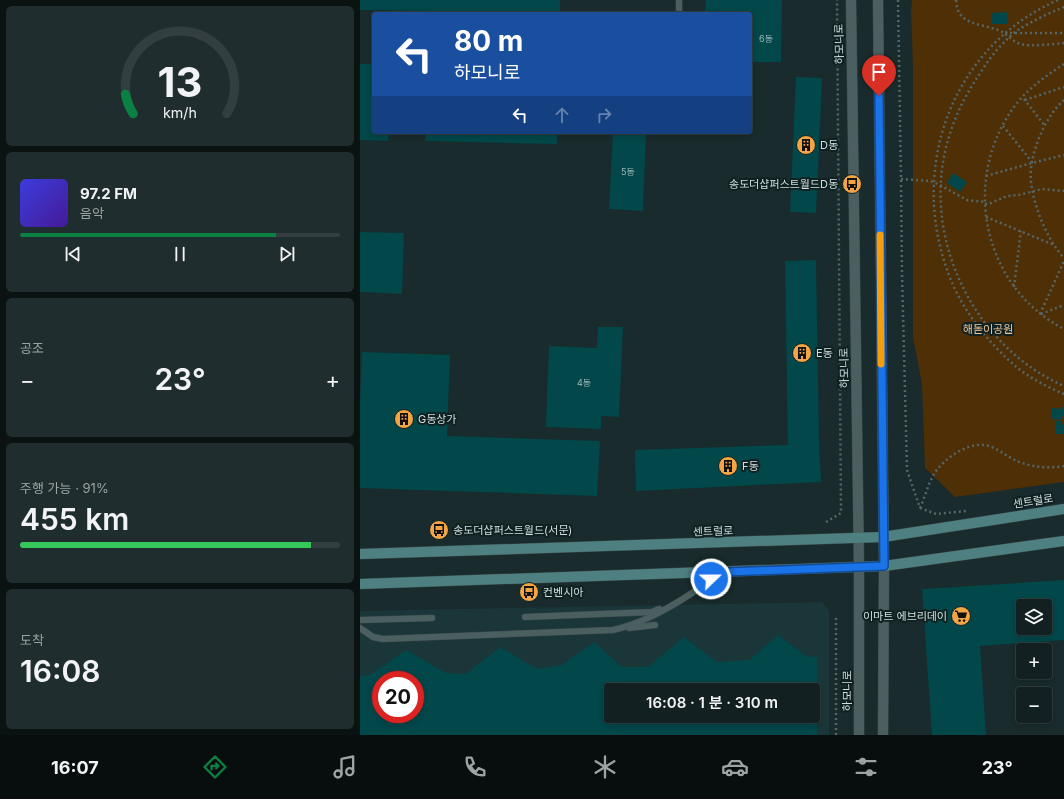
<!DOCTYPE html>
<html lang="ko">
<meta charset="utf-8">
<style>
body{margin:0;font-family:Inter,"Noto Sans KR",sans-serif;background:#202d2e;color:#f1f3f6;height:100vh;display:flex;flex-direction:column;font-size:15px;white-space:nowrap}
*{box-sizing:border-box;margin:0}
p{font-size:13px;color:#9da3a5}
.icon{flex:none;width:22px;height:22px;fill:none;stroke:currentColor;stroke-width:2;stroke-linecap:round;stroke-linejoin:round}
.map{position:relative;flex:1;overflow:hidden}
.details{display:flex;flex-direction:column;gap:6px;padding:6px;background:#0a1212;width:360px}
.details>*{flex:none}
.banner{position:absolute;left:12px;top:12px;width:380px;height:122px;border-radius:4px;box-shadow:0 2px 6px #0003,0 0 0 1px #323e3f;background:#1a4fa0;color:#fff;overflow:hidden}
.fabs{position:absolute;left:656px;top:599px;display:grid;gap:8px}
.fabs a{display:grid;place-items:center;width:36px;height:36px;border-radius:4px;background:#132021;box-shadow:0 2px 6px #0003,0 0 0 1px #323e3f;font-size:20px}
.speed{position:absolute;left:12px;top:671px;display:flex;gap:8px;font-size:20px;font-weight:700;text-align:center}
.speed>*{display:grid;place-content:center;width:52px;height:52px;border-radius:50%;background:#132021;box-shadow:0 2px 6px #0003,0 0 0 1px #323e3f;line-height:1}
.speed .limit{border:6px solid #d22;background:#fff;color:#111}
.pin{position:absolute;display:grid;place-items:center;width:34px;height:34px;color:#fff;margin:-41px -17px;border-radius:50% 50% 50% 0;rotate:-45deg;box-shadow:0 0 4px #0007}
.pin .icon{rotate:45deg}
.me{position:absolute;width:44px;margin:-22px;rotate:68deg;stroke-linejoin:round;filter:drop-shadow(0 0 3px #0008)}
.turn{display:flex;align-items:center;gap:14px;height:84px;padding:0 16px;font-size:18px}
.turn .icon{width:52px;height:52px;stroke-width:2.5}
.turn b{display:block;font-size:28px;line-height:34px}
.lanes{display:flex;align-items:center;height:38px;padding:0 16px;background:#0003;justify-content:center;gap:20px;direction:ltr}
.lanes .off{opacity:.35}
.big{font-size:30px;font-weight:600;line-height:1.1}
.details .widget{flex:1;display:flex;flex-direction:column;justify-content:center;gap:6px;min-width:0;padding:0 14px;border-radius:6px;background:#202d2e}
.details .dial{align-items:center;gap:0}
.dial svg{height:104px;overflow:visible;fill:none;stroke:#323e3f;stroke-width:7;stroke-linecap:round;text-anchor:middle}
.dial text{fill:#f1f3f6;stroke:none}
.song{display:flex;align-items:center;gap:12px}
.cover{width:48px;height:48px;border-radius:6px;background:linear-gradient(135deg,hsl(240 70% 55%),hsl(260 70% 35%))}
.played{height:4px;border-radius:2px;background:linear-gradient(90deg,#0b8043 80%,#323e3f 80%)}
.keys{display:flex;justify-content:space-around;direction:ltr}
.heat{display:flex;justify-content:space-between;align-items:center;font-size:22px;direction:ltr}
.charge{height:6px;border-radius:3px;background:linear-gradient(90deg,#34c759 91%,#323e3f 0)}
.trip{position:absolute;left:244px;top:683px;width:216px;height:40px;border-radius:4px;background:#132021;box-shadow:0 2px 6px #0003,0 0 0 1px #323e3f;font-weight:600;line-height:40px;text-align:center}
.tabs{display:flex;height:64px;justify-content:space-around;align-items:center;background:#080d0d;color:#9da3a5}
.tabs .icon{width:28px;height:28px}
.tabs .on{color:#0b8043}
.tabs b{font-size:18px;color:#f1f3f6}
main{display:flex;flex:1;min-height:0}
.map>svg:first-child{display:block}
.built{fill:#1b3638;fill-rule:evenodd}
.green{fill:#4e2f06}
.building{fill:#02474a;fill-rule:evenodd}
.lines{fill:none;stroke-linecap:round;stroke-linejoin:round}
.service-casing{stroke:#394849;stroke-width:7}
.tertiary-casing{stroke:#394849;stroke-width:11}
.secondary-casing{stroke:#394849;stroke-width:11}
.path{stroke:#566666;stroke-width:2.5;stroke-dasharray:2 3;stroke-linecap:butt}
.service{stroke:#4b5f60;stroke-width:6}
.tertiary{stroke:#4b5f60;stroke-width:10}
.secondary{stroke:#4e7f81;stroke-width:10}
.route-casing{stroke:#114b97;stroke-width:10}
.route{stroke:#1a73e8;stroke-width:7}
.slow{stroke:#f59e0b;stroke-width:7}
.labels{text-anchor:middle;dominant-baseline:central;stroke-width:4;stroke-linejoin:round;paint-order:stroke}
.number-label{font-size:9px;fill:#9fb9ba}
.street-label{font-size:11px;fill:#d3dfdf;stroke:#0f2122}
.poi-label{font-size:11px;fill:#d3dfdf;stroke:#0f2122;text-anchor:start}
.park-label{font-size:11px;fill:#f5c89a;stroke:#0f2122}
</style>
<main>
<section class="details">
<div class="widget dial"><svg viewBox="0 0 100 80">
<path d="M14 69A42 42 0 1 1 86 69"/>
<path d="M14 69A42 42 0 0 1 8 54" stroke="#0b8043"/>
<text x="50" y="56" font-size="32" font-weight="700">13</text>
<text x="50" y="72" font-size="11">km/h</text>
</svg></div>
<div class="widget">
<div class="song"><i class="cover"></i><div><b>97.2 FM</b><p>음악</p></div></div>
<div class="played"></div>
<div class="keys"><svg class="icon" aria-label="previous" viewBox="0 0 24 24"><path d="M18 5L8 12l10 7zM5 5v14"/></svg><svg class="icon" aria-label="pause" viewBox="0 0 24 24"><path d="M8 5v14M16 5v14"/></svg><svg class="icon" aria-label="next" viewBox="0 0 24 24"><path d="M6 5l10 7-10 7zM19 5v14"/></svg></div>
</div>
<div class="widget"><p>공조</p>
<div class="heat"><a>−</a><b class="big">23°</b><a>+</a></div>
</div>
<div class="widget"><p>주행 가능 · 91%</p><b class="big">455 km</b><div class="charge"></div></div>
<div class="widget"><p>도착</p><b class="big">16:08</b></div>
</section>
<div class="map">
<svg width="704" height="735" viewBox="0 0 704 735">
<rect width="100%" height="100%" fill="#192b2c"/>
<path class="built" d="M462,602L469,610V735H0V611ZM21,680H55V714H21ZM251,690H453V716H251Z"/>
<polygon class="green" points="552,0 704,0 704,482 595,497 565,468 562,384 553,337 553,67 551,12"/>
<g class="building">
<polygon points="0,0 200,0 200,14 70,14 70,11 0,10"/>
<polygon points="346,0 422,0 421,62 390,62 390,14 345,14"/>
<polygon points="648,12 648,24 632,24 632,13"/>
<polygon points="0,64 14,64 14,132 29,132 28,141 0,140"/>
<polygon points="436,77 462,78 456,213 430,212"/>
<polygon points="66,132 197,132 197,144 65,141"/>
<polygon points="253,132 286,132 283,211 249,209"/>
<polygon points="593,173 607,182 600,192 587,183"/>
<polygon points="0,232 44,233 42,294 0,292"/>
<polygon points="456,260 459,445 461,482 276,491 275,450 428,445 425,261"/>
<polygon points="238,327 263,327 259,417 241,416 241,429 186,427 189,346 237,348"/>
<polygon points="2,352 90,355 87,436 240,441 237,496 0,488 0,402"/>
<polygon points="702,407 704,407 704,417 702,416 702,420 691,419 691,408 702,409"/>
<polygon points="696,421 701,421 701,424 704,425 704,434 696,434"/>
<path d="M704,580V640L620,646L626,735H572L562,589ZM663,606H685V628H663Z"/>
<path d="M418,635L446,656L457,657V735H0V676L10,675L46,650L86,673L106,674L140,647L177,669L202,665L234,642L262,667H288L324,637L357,662L389,660ZM21,680H55V714H21ZM251,690H453V716H251Z"/>
</g>
<g class="lines">
<defs>
<g id="service">
<polyline points="319,14 319,0"/>
<polyline points="165,617 292,612 299,609"/>
<polyline points="0,620 72,618"/>
<path d="M0,628L13,637L23,639L253,630C281,624 306,610 329,595C340,588 349,579 360,574"/>
<polyline points="269,628 295,625"/>
</g>
<g id="tertiary">
<polyline points="491,0 499,567 499,735"/>
<polyline points="518,0 524,566 523,735"/>
</g>
<g id="secondary">
<polyline points="0,554 523,537 704,509"/>
<polyline points="0,584 524,566 704,541"/>
</g>
</defs>
<use href="#service" class="service-casing"/>
<use href="#tertiary" class="tertiary-casing"/>
<use href="#secondary" class="secondary-casing"/>
<g class="path">
<polyline points="538,0 541,179 542,273 547,470 560,508"/>
<path d="M596,0C597,27 623,23 640,31C648,34 652,42 661,44C671,47 692,44 704,43"/>
<path d="M698,0C591,47 548,168 589,275C602,310 627,341 654,365C668,377 687,387 704,394"/>
<path d="M704,7C689,13 672,21 658,30C640,43 626,63 615,81C596,110 583,146 581,180C575,265 626,352 704,386"/>
<polyline points="645,33 704,33"/>
<path d="M704,64C687,75 670,87 657,103C600,176 621,286 704,329"/>
<polyline points="664,99 685,126"/>
<polyline points="665,100 704,87"/>
<path d="M704,100C686,116 674,145 671,168C668,195 686,239 704,258"/>
<polyline points="643,126 672,162"/>
<polyline points="626,176 672,163 704,155"/>
<polyline points="541,179 570,181 578,184 607,200 625,202"/>
<polyline points="625,204 631,203 647,196 659,195 682,189 704,191"/>
<polyline points="626,217 694,245"/>
<polyline points="654,287 661,231"/>
<polyline points="680,314 704,261"/>
<polyline points="681,314 704,305"/>
<path d="M560,508C565,497 568,484 574,474C584,458 610,440 629,446C638,449 645,455 653,459C668,467 687,469 704,466"/>
<polyline points="560,508 576,514 606,511"/>
<polyline points="466,522 481,513 477,0"/>
<polyline points="476,618 476,735"/>
</g>
<use href="#service" class="service"/>
<use href="#tertiary" class="tertiary"/>
<use href="#secondary" class="secondary"/>
</g>
<g class="lines">
<defs>
<polyline id="route" points="351,579 366,572 524,566 519,96"/>
</defs>
<use href="#route" class="route-casing"/>
<use href="#route" class="route"/>
<polyline class="slow" points="520,235 521,364"/>
</g>
<defs>
<symbol id="building-disc" viewBox="-11 -11 22 22"><circle r="9.5" fill="#f3a443" stroke="#0f2122"/><path d="M-4-6H4V6H1V3H-1V6H-4ZM-2.5-4.3h1.7v1.8h-1.7ZM.8-4.3h1.7v1.8H.8ZM-2.5-1h1.7V.8h-1.7ZM.8-1h1.7V.8H.8Z" fill="#111"/></symbol>
<symbol id="bus-disc" viewBox="-11 -11 22 22"><circle r="9.5" fill="#f3a443" stroke="#0f2122"/><path d="M-5-6H5V4H4V6H2V4H-2V6H-4V4H-5ZM-3.5-4V0h7V-4ZM-3.5 1.2v1.5H-2V1.2ZM2 1.2v1.5H3.5V1.2Z" fill="#111"/></symbol>
<symbol id="supermarket-disc" viewBox="-11 -11 22 22"><circle r="9.5" fill="#f3a443" stroke="#0f2122"/><path d="M-6-5.5h2.5l.6 2H6L4.5 2H-2.5L-4.4-4H-6ZM-1.5 3.2a1.3 1.3 0 1 0 .1 0ZM3 3.2a1.3 1.3 0 1 0 .1 0Z" fill="#111"/></symbol>
</defs>
<g fill-rule="evenodd">
<use href="#building-disc" x="435" y="134" width="22" height="22"/>
<use href="#bus-disc" x="481" y="173" width="22" height="22"/>
<use href="#building-disc" x="431" y="342" width="22" height="22"/>
<use href="#building-disc" x="33" y="408" width="22" height="22"/>
<use href="#building-disc" x="357" y="455" width="22" height="22"/>
<use href="#bus-disc" x="68" y="519" width="22" height="22"/>
<use href="#bus-disc" x="158" y="581" width="22" height="22"/>
<use href="#supermarket-disc" x="590" y="605" width="22" height="22"/>
</g>
<g class="labels">
<g class="number-label">
<text x="406" y="38">6동</text>
<text x="268" y="171">5동</text>
<text x="224" y="382">4동</text>
</g>
<g class="street-label">
<text transform="translate(479 44) rotate(-91)">하모니로</text>
<text transform="translate(484 368) rotate(-91)">하모니로</text>
<text transform="translate(673 501) rotate(-9)">센트럴로</text>
<text transform="translate(353 531) rotate(-2)">센트럴로</text>
<text transform="translate(487 691) rotate(-90)">하모니로</text>
</g>
<g class="poi-label">
<text x="460" y="145">D동</text>
<text x="478" y="184" text-anchor="end">송도더샵퍼스트월드D동</text>
<text x="456" y="353">E동</text>
<text x="58" y="419">G동상가</text>
<text x="382" y="466">F동</text>
<text x="93" y="530">송도더샵퍼스트월드(서문)</text>
<text x="183" y="592">컨벤시아</text>
<text x="587" y="616" text-anchor="end">이마트 에브리데이</text>
</g>
<g class="park-label">
<text x="628" y="329">해돋이공원</text>
</g>
</g>
</svg>
<div class="fabs">
<a><svg class="icon" aria-label="layers" viewBox="0 0 24 24"><path d="M12 4l9 5-9 5-9-5zM3 14l9 5 9-5"/></svg></a>
<a>+</a>
<a>−</a>
</div>
<div class="speed"><div class="limit">20</div></div>
<div class="pin" style="left:519px;top:96px;background:#d93025"><svg class="icon" aria-label="arrive" viewBox="0 0 24 24"><path d="M6 21V4h12l-3 4 3 4H6"/></svg></div>
<svg class="me" style="left:351px;top:579px" viewBox="-20 -20 40 40"><circle r="17" fill="#1a73e8" stroke="#fff" stroke-width="3"/><path d="M0-11L8 9 0 5-8 9z" fill="#fff"/></svg>
<div class="trip">16:08 · 1 분 · 310 m</div>
<div class="banner">
<div class="turn"><svg class="icon" aria-label="left" viewBox="0 0 24 24"><path d="M17 20v-9H6M10 6l-5 5 5 5"/></svg><div><b>80 m</b>하모니로</div></div>
<div class="lanes"><svg class="icon" aria-label="left" viewBox="0 0 24 24"><path d="M17 20v-9H6M10 6l-5 5 5 5"/></svg><svg class="icon off" aria-label="ahead" viewBox="0 0 24 24"><path d="M12 20V5M6 11l6-6 6 6"/></svg><svg class="icon off" aria-label="right" viewBox="0 0 24 24"><path d="M7 20v-9h11M14 6l5 5-5 5"/></svg></div>
</div>
</div>
</main>
<nav class="tabs">
<b>16:07</b>
<svg class="icon on" aria-label="directions" viewBox="0 0 24 24"><path d="M12 3l9 9-9 9-9-9zM9 14v-3h6M13 9l2 2-2 2"/></svg>
<svg class="icon" aria-label="music" viewBox="0 0 24 24"><path d="M9 18V5l10-2v13"/><circle cx="6" cy="18" r="3"/><circle cx="16" cy="16" r="3"/></svg>
<svg class="icon" aria-label="phone" viewBox="0 0 24 24"><path d="M5 4h4l2 5-3 2q2 4 5 5l2-3 5 2v4C11 20 4 13 5 4z"/></svg>
<svg class="icon" aria-label="climate" viewBox="0 0 24 24"><path d="M12 3v18M4 7l16 10M4 17L20 7"/></svg>
<svg class="icon" aria-label="car" viewBox="0 0 24 24"><path d="M5 17H2v-5l4-1 3-4h7l3 4 3 1v5h-3M9 17h6M6 11h13"/><circle cx="7" cy="17" r="2"/><circle cx="17" cy="17" r="2"/></svg>
<svg class="icon" aria-label="filters" viewBox="0 0 24 24"><path d="M4 7h16M4 17h16"/><circle cx="9" cy="7" r="2"/><circle cx="15" cy="17" r="2"/></svg>
<b>23°</b>
</nav>
